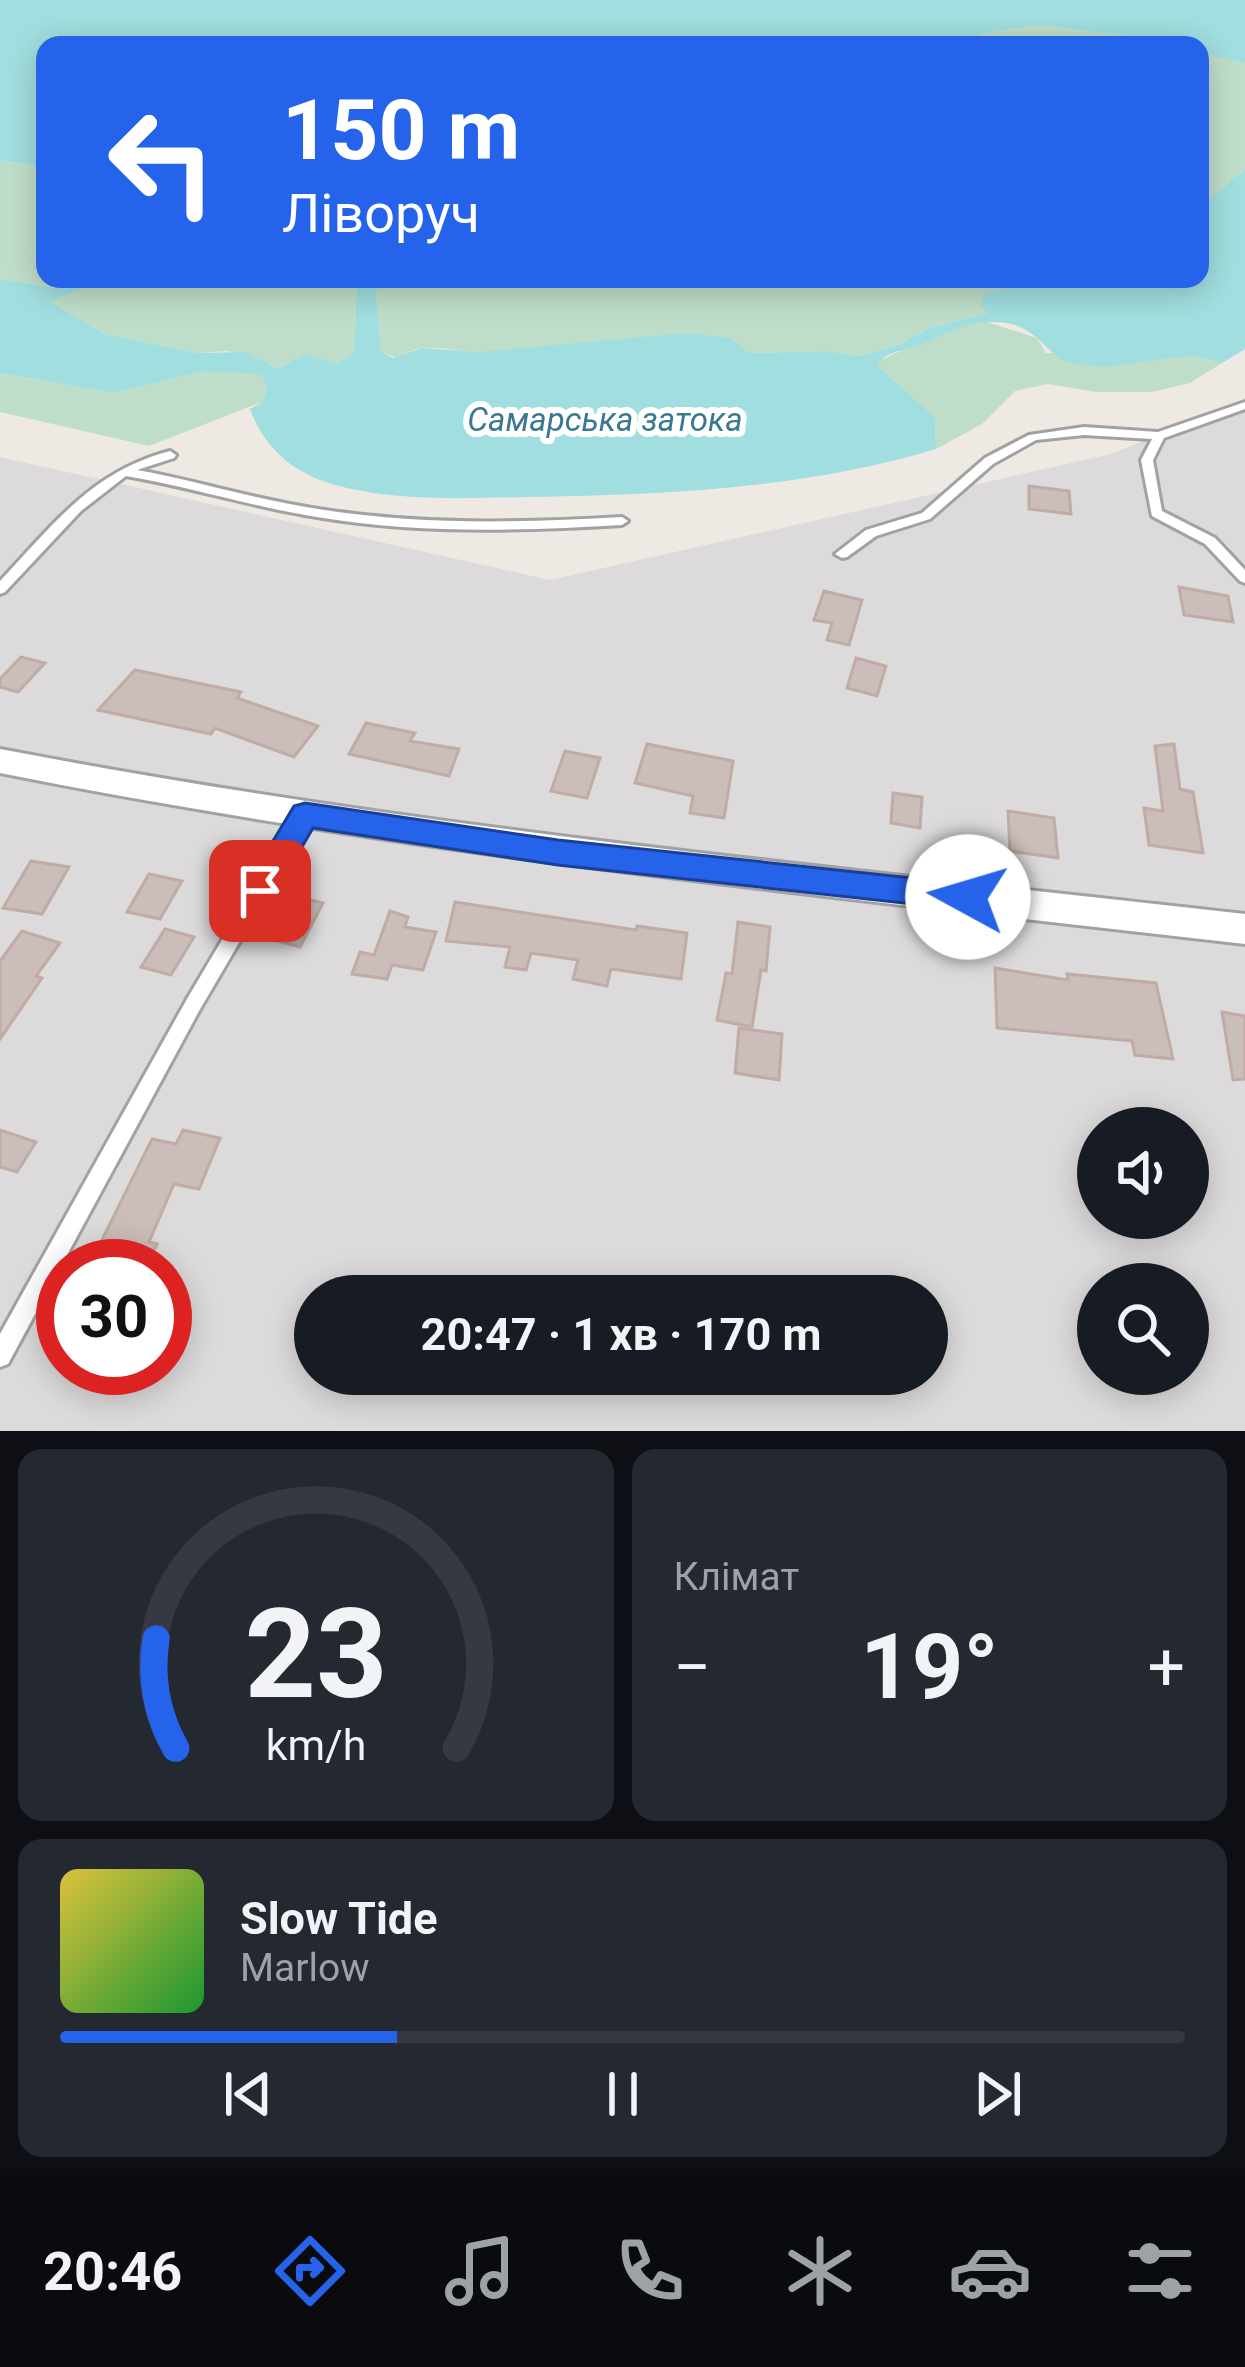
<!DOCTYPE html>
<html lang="uk">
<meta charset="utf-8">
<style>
body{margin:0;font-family:Roboto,sans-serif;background:#242831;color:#f1f3f6;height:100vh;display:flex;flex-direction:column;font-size:45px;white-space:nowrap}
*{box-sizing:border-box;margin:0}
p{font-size:39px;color:#9ea1a6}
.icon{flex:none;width:66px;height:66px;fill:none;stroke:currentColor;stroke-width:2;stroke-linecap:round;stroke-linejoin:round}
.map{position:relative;height:1431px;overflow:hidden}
.panel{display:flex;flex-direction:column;gap:18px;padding:18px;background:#0d0f14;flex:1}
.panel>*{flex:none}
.banner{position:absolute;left:36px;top:36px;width:1173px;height:252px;border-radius:24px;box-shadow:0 6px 30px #0003;background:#2563eb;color:#fff;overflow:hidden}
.tools{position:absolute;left:1077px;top:1107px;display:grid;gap:24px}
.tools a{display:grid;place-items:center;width:132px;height:132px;border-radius:50%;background:#171b24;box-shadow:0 6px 30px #0003;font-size:60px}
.speed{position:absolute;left:36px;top:1239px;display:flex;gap:24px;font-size:60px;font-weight:700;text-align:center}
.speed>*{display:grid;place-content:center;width:156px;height:156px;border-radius:50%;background:#171b24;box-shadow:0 6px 30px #0003;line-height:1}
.speed .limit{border:18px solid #d22;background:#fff;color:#111}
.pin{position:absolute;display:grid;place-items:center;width:102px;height:102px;color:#fff;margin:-51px;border-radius:24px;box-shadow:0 6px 18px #0006}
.me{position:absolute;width:132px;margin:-66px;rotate:276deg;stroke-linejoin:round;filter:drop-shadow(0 0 9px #0008)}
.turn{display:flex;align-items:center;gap:42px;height:252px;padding:0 48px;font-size:54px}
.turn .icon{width:156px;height:156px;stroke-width:2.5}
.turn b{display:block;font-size:84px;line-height:102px}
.big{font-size:90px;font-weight:700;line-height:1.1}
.panel .tile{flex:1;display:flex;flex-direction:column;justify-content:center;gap:18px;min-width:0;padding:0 42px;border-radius:24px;background:#242831}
.panel .dial{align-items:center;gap:0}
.dial svg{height:312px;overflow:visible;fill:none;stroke:#363941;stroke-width:7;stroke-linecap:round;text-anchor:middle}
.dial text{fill:#f1f3f6;stroke:none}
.song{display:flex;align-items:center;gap:36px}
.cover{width:144px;height:144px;border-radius:18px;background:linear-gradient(135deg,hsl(50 70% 55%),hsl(130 70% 35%))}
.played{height:12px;border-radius:6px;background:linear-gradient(90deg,#2563eb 30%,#363941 30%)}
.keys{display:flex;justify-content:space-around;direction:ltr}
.heat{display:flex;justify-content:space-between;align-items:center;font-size:66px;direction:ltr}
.panel .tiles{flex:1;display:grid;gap:18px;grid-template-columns:1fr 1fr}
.tile:last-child{grid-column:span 2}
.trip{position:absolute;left:294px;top:1275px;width:654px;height:120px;border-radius:60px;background:#171b24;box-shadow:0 6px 30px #0003;font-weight:700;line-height:120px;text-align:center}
.menu{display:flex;height:192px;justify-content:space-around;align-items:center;background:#090b0e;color:#9ea1a6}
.menu .icon{width:84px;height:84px}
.menu .active{color:#2563eb}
.menu b{font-size:54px;color:#f1f3f6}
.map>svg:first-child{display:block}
.residential{fill:#dcdadb;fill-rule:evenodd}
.wetland{fill:#bfdec9}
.water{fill:#a1dedf}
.building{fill:#cbbdb9;stroke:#c1aba5;stroke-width:3}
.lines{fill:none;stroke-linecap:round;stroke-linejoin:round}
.lane-casing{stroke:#a2a2a2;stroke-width:6}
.street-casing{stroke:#a2a2a2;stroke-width:6}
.lane{fill:#fff;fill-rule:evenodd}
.street{fill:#fff;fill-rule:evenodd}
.route{fill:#2563eb;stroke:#184099;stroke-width:3}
.labels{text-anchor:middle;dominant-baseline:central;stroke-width:12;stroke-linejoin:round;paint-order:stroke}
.far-water-label{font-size:33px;font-style:italic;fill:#3b7891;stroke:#fff}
</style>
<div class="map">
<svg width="1245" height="1431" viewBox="0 0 1245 1431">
<rect width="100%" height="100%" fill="#efe9e3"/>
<path class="residential" d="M1245,399V1431H0V457L550,580L1111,454ZM1098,1128H1188V1218H1098ZM63,1266H165V1368H63ZM1098,1284H1188V1374H1098ZM315,1296H927V1374H315Z"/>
<g class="wetland">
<polygon points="1039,25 1182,42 1188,45 971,45 980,34"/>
<polygon points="1200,51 1245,63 1245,169 1200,206"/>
<polygon points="0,161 45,166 45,279 90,279 63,289 0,279"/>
<path d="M102,279H357L354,353L336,364C311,357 301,355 277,369L256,357L227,351L198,353L105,334L49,302Z"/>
<path d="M375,279H1041L986,293L987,313L928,328L903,343L861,356L826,351L748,353L731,338C647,343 563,351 479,352C452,352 420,340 399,358L381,353Z"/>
<polygon points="987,322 1037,338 1046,353 1200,354 1222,363 1190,383 1152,392 1096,392 1048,384 1015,391 982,424 936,449 935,417 879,367 880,360 956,327"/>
<polygon points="248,370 262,374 267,386 262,402 149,446 0,412 0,373 114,393 205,371"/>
</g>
<g class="water">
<polygon points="0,0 1245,0 1245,63 1206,54 1200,45 1039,25 981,34 971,45 45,45 45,166 0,161"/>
<path d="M1245,169V349L1222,363C1183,346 1136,369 1093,366C1059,363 1060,359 1037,338C1005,308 955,326 923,344C908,351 892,349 880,361L879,367L935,417L936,449C803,489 664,495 527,497C463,498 398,502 335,485C294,474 264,448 250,409L262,402L267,387L261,374L205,371L114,393L0,373V279L63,289L102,279L50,302L105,334L198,353L247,352L277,369L306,354L336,364L354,353L357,279H375L381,352L393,358L422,348L479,352L687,333L731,338L749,353L826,351L861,356L903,343L928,328L987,313L980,302L986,293L1041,279H1200V206Z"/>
</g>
<g class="building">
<polygon points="1029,486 1069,491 1071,514 1029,509"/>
<polygon points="1179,587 1228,596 1233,622 1184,615"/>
<polygon points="824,591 862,600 849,645 827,640 832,623 814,620"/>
<polygon points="21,657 45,663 18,692 0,687 0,679"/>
<polygon points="856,658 886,666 877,696 847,688"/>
<polygon points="135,670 241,692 237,698 318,726 294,757 215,728 211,734 98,710"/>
<polygon points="366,723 415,733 410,741 459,749 449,776 349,754"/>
<polygon points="647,744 733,761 724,818 690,813 693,796 635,783"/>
<polygon points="1174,744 1180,789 1193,792 1203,853 1149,845 1144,808 1163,811 1155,746"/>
<polygon points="565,751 600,758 587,798 551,791"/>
<polygon points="893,793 922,797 920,828 891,823"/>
<polygon points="1008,811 1054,818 1058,858 1010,851"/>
<polygon points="31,861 69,867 42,914 3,908"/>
<polygon points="149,874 182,881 160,919 127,912"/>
<polygon points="290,895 323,903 300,947 267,938"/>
<polygon points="455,902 636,930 637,926 687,933 681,979 611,969 607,986 573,979 578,960 531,953 526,970 505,967 510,947 446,941"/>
<polygon points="390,911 408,917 405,927 436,932 423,970 392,965 387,979 352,974 360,952 374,955"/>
<polygon points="738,922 770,927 766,971 761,970 752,1027 717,1020 726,973 732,974"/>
<polygon points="165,929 194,937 171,975 141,967"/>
<polygon points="22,931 60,943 36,976 42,978 0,1039 0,961"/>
<polygon points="995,968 1068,980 1067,974 1156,983 1173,1059 1135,1055 1132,1041 997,1028"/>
<polygon points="1222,1012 1245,1016 1245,1079 1233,1080"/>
<polygon points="739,1028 782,1034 779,1080 735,1073"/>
<polygon points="0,1130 36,1142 17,1172 0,1167"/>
<polygon points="183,1130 220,1138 199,1189 174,1184 149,1242 157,1244 146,1266 89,1266 152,1139 176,1144"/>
</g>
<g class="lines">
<defs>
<g id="lane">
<polygon points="1245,402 1245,409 1164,438 1153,460 1162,511 1215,538 1245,570 1245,583 1240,581 1205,544 1152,516 1141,460 1152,439 1084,435 1036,440 993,464 930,519 876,536 847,557 842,558 835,554 866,530 922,513 985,458 1029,435 1084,427 1158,432"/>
<path d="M170,451L176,455L174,458L137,470C198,481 257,500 318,509C419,525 520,523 622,517L628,521L622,525C520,531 418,534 317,517C253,507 190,487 126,476L81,511L5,592L0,594V581C54,524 91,472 170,451Z"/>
<polygon points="305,808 311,810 313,815 311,820 199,1011 8,1364 0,1367 0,1334 187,999 299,810"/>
</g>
<path id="street" d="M0,749C412,828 828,867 1245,914V944C828,896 412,855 0,773Z"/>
</defs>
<use href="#lane" class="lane-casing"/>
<use href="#street" class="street-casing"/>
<use href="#lane" class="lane"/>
<use href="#street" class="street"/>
</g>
<polygon class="route" points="305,803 558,840 968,884 979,888 983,897 979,906 968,910 558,865 313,828 271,900 260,904 249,900 245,891 249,881 294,806"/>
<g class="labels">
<g class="far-water-label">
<text x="605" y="419">Самарська затока</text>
</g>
</g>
</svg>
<div class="tools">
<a><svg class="icon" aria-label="sound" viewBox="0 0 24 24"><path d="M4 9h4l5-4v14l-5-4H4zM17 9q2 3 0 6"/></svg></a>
<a><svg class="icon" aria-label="search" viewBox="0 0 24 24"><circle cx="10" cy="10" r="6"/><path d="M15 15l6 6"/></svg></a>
</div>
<div class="speed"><div class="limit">30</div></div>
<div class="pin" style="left:260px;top:891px;background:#d93025"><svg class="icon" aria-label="arrive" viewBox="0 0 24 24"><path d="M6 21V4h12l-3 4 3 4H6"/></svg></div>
<svg class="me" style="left:968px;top:897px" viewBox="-20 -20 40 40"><circle r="19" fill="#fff"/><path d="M0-13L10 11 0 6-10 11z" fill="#2563eb"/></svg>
<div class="trip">20:47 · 1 хв · 170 m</div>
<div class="banner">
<div class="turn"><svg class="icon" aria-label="left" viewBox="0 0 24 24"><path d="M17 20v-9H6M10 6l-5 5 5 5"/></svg><div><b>150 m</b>Ліворуч</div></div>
</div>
</div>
<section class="panel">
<div class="tiles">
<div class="tile dial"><svg viewBox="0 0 100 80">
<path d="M14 69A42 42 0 1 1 86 69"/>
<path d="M14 69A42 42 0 0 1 9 41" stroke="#2563eb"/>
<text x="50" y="56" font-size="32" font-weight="700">23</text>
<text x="50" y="72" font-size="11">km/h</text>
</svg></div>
<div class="tile"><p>Клімат</p>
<div class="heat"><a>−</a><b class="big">19°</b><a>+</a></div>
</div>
<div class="tile">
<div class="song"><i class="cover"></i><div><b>Slow Tide</b><p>Marlow</p></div></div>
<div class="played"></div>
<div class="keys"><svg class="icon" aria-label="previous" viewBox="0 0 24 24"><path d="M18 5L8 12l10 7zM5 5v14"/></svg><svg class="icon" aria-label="pause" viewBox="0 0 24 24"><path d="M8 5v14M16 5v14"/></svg><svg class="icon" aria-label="next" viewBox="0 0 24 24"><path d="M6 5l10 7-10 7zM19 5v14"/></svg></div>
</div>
</div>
</section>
<nav class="menu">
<b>20:46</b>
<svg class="icon active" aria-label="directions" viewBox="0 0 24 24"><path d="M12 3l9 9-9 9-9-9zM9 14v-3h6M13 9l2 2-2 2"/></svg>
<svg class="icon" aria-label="music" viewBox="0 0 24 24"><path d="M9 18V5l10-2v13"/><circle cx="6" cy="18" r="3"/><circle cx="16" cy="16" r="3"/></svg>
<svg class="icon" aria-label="phone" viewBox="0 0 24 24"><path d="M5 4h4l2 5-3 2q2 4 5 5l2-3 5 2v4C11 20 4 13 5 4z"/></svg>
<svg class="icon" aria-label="climate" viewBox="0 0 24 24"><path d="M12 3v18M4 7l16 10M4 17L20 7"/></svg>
<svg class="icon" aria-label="car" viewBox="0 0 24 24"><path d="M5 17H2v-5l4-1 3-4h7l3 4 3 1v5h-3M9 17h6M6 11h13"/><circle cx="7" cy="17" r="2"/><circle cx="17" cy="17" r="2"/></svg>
<svg class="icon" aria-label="filters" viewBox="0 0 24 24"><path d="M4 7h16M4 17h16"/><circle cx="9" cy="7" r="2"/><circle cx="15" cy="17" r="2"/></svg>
</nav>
